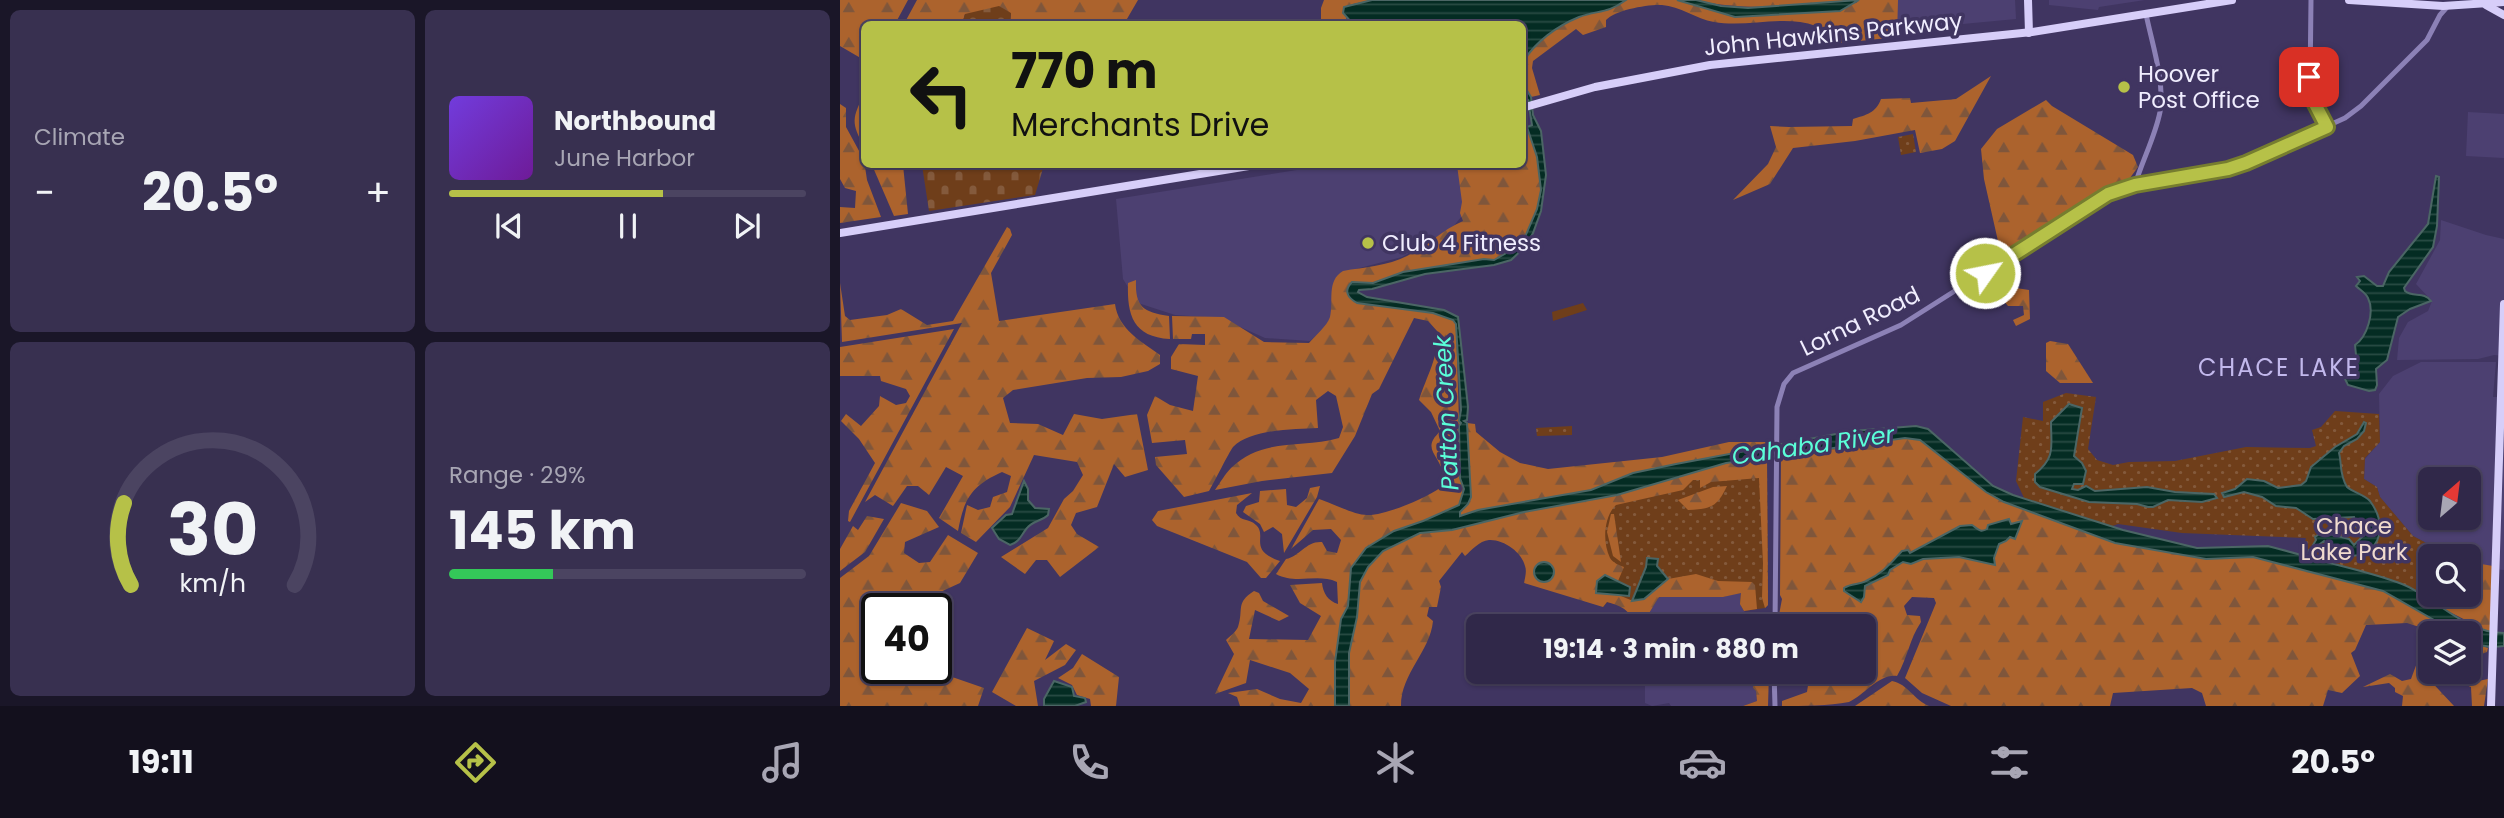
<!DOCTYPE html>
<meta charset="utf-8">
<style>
body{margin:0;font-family:Poppins,sans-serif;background:#383050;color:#f1f3f6;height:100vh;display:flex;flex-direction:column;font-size:26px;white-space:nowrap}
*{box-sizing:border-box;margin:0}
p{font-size:23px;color:#a8a6b4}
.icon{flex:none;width:38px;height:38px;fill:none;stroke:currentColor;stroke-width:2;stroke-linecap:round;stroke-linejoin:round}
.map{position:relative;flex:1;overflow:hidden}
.details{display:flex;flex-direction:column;gap:10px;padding:10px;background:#1a1628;width:840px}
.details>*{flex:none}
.guide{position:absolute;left:21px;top:21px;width:665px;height:147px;border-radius:10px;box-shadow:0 2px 5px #0004,0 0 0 2px #4b4461;background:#b6c148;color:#111;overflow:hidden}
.needle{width:46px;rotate:28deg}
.buttons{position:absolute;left:1578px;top:467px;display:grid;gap:14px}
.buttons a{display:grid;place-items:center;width:63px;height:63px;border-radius:10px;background:#302849;box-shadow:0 2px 5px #0004,0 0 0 2px #4b4461;font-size:35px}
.speed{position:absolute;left:21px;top:593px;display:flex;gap:14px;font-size:35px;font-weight:700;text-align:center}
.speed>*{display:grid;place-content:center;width:91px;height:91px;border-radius:50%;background:#302849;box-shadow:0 2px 5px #0004,0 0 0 2px #4b4461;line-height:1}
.speed .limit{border:4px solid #111;border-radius:10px;background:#fff;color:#111}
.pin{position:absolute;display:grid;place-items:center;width:60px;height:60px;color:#fff;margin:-30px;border-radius:14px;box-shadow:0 4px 10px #0006}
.me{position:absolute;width:77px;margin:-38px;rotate:57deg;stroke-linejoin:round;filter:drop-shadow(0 0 5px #0008)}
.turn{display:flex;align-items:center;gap:24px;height:147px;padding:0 35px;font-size:32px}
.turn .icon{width:91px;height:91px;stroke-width:2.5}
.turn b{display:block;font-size:49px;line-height:60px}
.big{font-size:52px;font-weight:700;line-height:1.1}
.details .tile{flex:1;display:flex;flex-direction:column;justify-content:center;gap:10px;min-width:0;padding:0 24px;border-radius:10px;background:#383050}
.details .dial{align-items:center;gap:0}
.dial svg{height:182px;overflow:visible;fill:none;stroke:#4b4461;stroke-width:7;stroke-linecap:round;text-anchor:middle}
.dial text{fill:#f1f3f6;stroke:none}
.song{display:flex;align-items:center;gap:21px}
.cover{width:84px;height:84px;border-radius:10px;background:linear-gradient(135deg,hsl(260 70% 55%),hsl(280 70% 35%))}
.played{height:7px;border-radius:4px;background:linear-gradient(90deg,#b6c148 60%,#4b4461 60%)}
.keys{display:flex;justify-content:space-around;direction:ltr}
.heat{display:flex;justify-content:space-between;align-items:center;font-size:38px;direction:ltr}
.charge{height:10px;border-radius:5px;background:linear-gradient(90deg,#34c759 29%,#4b4461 0)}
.details .tiles{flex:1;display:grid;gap:10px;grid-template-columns:repeat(2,1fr)}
.trip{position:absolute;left:626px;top:614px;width:410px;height:70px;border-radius:10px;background:#302849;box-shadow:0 2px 5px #0004,0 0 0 2px #4b4461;font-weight:700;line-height:70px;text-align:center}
.tabs{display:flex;height:112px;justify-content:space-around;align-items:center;background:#13101d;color:#a8a6b4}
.tabs .icon{width:49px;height:49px}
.tabs .selected{color:#b6c148}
.tabs b{font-size:32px;color:#f1f3f6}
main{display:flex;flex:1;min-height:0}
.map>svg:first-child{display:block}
.built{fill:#4c4071;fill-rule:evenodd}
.grass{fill:url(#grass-dots)}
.forest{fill:url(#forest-firs)}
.cemetery{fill:url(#cemetery-stones)}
.pitch{fill:#6f3e1a}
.water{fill:url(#water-rules);stroke:#4b6665;stroke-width:2}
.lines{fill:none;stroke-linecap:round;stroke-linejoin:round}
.minor{stroke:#8c81b6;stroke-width:5}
.major{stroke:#d7cef9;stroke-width:8}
.route-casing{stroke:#767d2f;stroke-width:18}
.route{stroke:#b6c148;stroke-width:12}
.poi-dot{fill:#b6c148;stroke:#403561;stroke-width:2.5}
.labels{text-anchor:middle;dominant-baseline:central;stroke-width:7;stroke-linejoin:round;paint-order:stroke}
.street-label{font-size:23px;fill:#f0edfe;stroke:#403561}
.poi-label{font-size:23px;fill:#f0edfe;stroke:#403561;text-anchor:start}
.park-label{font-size:23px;fill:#f0dbce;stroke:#403561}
.neighbourhood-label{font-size:24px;letter-spacing:2px;fill:#c2b8ec;stroke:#403561}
.water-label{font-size:24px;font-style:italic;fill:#5afed8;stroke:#403561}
</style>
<main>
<section class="details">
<div class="tiles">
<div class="tile"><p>Climate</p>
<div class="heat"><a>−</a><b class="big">20.5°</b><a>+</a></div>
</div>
<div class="tile">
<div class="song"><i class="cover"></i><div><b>Northbound</b><p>June Harbor</p></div></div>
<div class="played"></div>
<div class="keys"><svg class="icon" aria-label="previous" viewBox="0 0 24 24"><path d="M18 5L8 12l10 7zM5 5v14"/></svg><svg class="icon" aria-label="pause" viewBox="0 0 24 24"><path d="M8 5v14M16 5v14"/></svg><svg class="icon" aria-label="next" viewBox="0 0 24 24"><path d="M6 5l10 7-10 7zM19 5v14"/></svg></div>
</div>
<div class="tile dial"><svg viewBox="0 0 100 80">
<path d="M14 69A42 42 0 1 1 86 69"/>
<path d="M14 69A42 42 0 0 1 11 33" stroke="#b6c148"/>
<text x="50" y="56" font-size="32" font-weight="700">30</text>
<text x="50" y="72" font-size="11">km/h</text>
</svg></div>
<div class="tile"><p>Range · 29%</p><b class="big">145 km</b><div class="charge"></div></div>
</div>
</section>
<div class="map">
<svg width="1664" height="706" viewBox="0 0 1664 706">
<defs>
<pattern id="grass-dots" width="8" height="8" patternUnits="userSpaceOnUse" patternTransform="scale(1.75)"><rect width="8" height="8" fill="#6f3e1a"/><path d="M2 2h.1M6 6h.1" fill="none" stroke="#845a3c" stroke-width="1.8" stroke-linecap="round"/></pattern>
<pattern id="forest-firs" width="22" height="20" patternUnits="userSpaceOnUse" patternTransform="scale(1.75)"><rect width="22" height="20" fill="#ac632d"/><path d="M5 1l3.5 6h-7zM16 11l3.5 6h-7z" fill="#7f563b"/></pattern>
<pattern id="cemetery-stones" width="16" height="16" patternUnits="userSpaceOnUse" patternTransform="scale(1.75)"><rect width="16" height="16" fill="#6f3e1a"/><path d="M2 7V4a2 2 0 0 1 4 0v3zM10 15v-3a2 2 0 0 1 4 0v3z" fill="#845a3c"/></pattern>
<pattern id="water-rules" width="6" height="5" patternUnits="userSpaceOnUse" patternTransform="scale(1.75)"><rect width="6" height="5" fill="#042c23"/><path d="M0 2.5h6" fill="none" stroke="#294b44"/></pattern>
</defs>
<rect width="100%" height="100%" fill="#403561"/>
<g class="built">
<polygon points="1054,0 1175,0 1176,19 1059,30"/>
<polygon points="1209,0 1305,0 1259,7 1258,10 1209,5"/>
<polygon points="1628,112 1664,114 1664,158 1626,156"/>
<polygon points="623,164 626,211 612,228 562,257 508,271 491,322 470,341 425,338 380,318 335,315 298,303 283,279 276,199 488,165"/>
<polygon points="1601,220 1646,235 1664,239 1664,356 1654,355 1638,359 1557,360 1559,338 1568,322 1588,311 1592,301 1576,284 1600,240"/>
<path d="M1581,362H1656L1653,397H1664V570L1630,567L1629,556H1611L1573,536L1540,497L1537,487L1524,479L1525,459L1540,442L1539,394L1553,376ZM1591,480H1629V518H1591Z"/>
<polygon points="901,592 901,604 904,611 915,622 915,626 803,626 803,623 819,597 883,597"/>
<polygon points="805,672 913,672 913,688 916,691 917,701 903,706 831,706 829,703 812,706 805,703"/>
</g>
<g class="grass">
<polygon points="1073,134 1076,152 1061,155 1058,137"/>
<polygon points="1226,393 1256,397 1248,449 1257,460 1273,465 1289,462 1335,461 1406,447 1470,448 1476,446 1472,430 1481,427 1495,411 1539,414 1540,442 1525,458 1524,479 1537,487 1540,497 1573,536 1611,556 1591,556 1591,595 1622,595 1612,606 1585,609 1453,574 1466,538 1342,533 1278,524 1245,536 1196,523 1176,481 1183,417 1203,421 1203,402"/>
<polygon points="732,426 732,435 697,436 696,428"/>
<path d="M927,458L928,605L925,608L904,611L900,604L901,593C874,598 849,595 822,597C801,598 789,609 767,602L763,607L757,499Z"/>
</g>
<g class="forest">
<polygon points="0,0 68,0 55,24 24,24 24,60 0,46"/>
<polygon points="77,0 298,0 284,24 170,24 171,13 125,14 122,24 64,24"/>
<polygon points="484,0 532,0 513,4 506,19 513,24 481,24 481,8"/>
<path d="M786,0H837L895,17L1016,3L1019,0H1058L1057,37L982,45L976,26C944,14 908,28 874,22C856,19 840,6 822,5C808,4 775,10 766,20V27L743,35L736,29L693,61L692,68L700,95L691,97C684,89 683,83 683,72C682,47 718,26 739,17C758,10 767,14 786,0Z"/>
<path d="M856,0H1006L993,3C946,6 902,11 856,0Z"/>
<path d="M1151,76L1115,141L1102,149L1080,153L1075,130L1015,141L953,148L930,184L893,200L928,164L936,147L930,126L949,127L1012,126L1013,119C1026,115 1036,113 1041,99L1070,98L1071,103L1116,99Z"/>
<path d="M24,95V146C11,124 12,117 24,95Z"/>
<polygon points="1206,100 1212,106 1293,155 1298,167 1287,182 1269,187 1163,252 1160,250 1144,179 1141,149 1157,129"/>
<polygon points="0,104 6,108 6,127 24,160 27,180 41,217 0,223 0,207 15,208 16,191 5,188 0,179"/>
<path d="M688,113L687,127L697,157L701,190L697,209L682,244L654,260L643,259L563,272L533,283L512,282L509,285L517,303L593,313L613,319L616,324L619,421L621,423C619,439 618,460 620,477C622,488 625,494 619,505L583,521L554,531L509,588L508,606L501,619L495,662V706H400L397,697L388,693L417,689L440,699L461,703L469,689L450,673L410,660L406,683L375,694L394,654L386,640C390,636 396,632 398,627C404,609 395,603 414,591L419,593L423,601L449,616L439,621L415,610L409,639L468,640L481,616L460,603L450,585L482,583C483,593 488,601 498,604L497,582C477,573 456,585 436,574L446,559C460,556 466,541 482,542L487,551L497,553L501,540L491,529L473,530L451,549L479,499C492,503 514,515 527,515C544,516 586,498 600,488C611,463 585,455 593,440C595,436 598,434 600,431L591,412L579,400C587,375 598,359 598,332L588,321L574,318L539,389L532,394L515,436L492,473L422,481L375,490C380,483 385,474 391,468C423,437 460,449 499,438L503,427L496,396L488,391L476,400L478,428C455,429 411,429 393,447C388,454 375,481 369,491L344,497L316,465L315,457L347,454L345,440L312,443L307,415L315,396L330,405L353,411L358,376L331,369V357L339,344L365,345V334H352L351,339H333L332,316L384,317L424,342L469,343C475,336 487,326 490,317C494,301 486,281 503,271C524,267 548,266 567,256C587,246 602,230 623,221L620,213L622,202L617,165L682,164L683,114Z"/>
<polygon points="32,165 63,165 68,214 54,216"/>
<path d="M167,227L170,229L172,235L151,273L159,321L275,304C278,329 302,342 320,355V364L308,371L281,377L247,378L173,390L163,398L170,423L198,424L223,435L234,414L262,419L297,414L308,470L285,477L274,464L257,507L236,513L231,525L237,534L259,547L220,577L207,560H196L185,574L161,557L208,528L224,499L233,491L243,475L237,462L194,455L170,507L136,542L121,533L127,505L138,510L150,507L153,497L167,492L171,476L162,472C131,486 124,499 118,531L99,518L123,476L106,467L89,495L78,486H67L53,506L35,495L25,502L122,323L2,342L0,283L5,316L10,320L47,315L61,309L87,325L113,321Z"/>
<path d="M296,280C295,307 303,312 329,316L330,339C293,337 287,315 288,283Z"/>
<polygon points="1150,284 1189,290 1190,319 1176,326 1173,320 1184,315 1183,306 1168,306"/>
<polygon points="114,329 10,522 8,521 9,511 35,463 19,439 1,421 6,414 21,426 39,406 40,396 56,405 66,403 70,396 66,389 41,381 40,376 0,376 0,347"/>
<polygon points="1210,341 1228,344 1253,383 1220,383 1206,371 1206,343"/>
<polygon points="627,423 635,424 636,432 660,452 680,463 708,469 822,457 889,442 926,442 926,448 793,473 751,490 638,510 620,516 620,512 628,504 631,497"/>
<path d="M1065,438L1080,440L1146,492L1164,502L1275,543L1366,559L1413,557L1543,591L1617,633H1598L1567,623L1526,625L1515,650L1511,653L1520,676L1502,693L1488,690L1483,706H1366L1362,693L1352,688L1273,693L1270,706H1111L1082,693L1065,678L1096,603L1094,598L1072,597L1064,606L1067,615L1080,616L1081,622C1069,640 1068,657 1057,676C1038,674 1025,695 1009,702C989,706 962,706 942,706V701L967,692L970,672H1024V626H992V620C977,621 964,626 949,626L939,615L942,599L940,595L941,456Z"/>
<path d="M927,458L928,605L925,608L922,598L923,563L919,478L871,482L860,488V480H853L843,490L776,505C764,516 762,542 770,558C773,563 779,565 784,567L778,581L765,575L757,582L756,592L781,596L793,601L804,599L828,579L856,574L878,581L912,582L915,585L917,609L904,611L900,604L901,593L883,597H819L803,623V626H797C787,610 787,608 767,602L763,607L684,583C685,578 687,571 685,566C682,552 663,539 649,540C639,541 632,550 625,556L622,552L599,581L601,587L597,607H589L587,616L593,621C590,652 561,673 561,706H509V653L517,617L520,582L528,567L543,551L581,533L612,530L684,512L777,495L886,463Z"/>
<polygon points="480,486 477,497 444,553 442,534 433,527 424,532 420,524 403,512 406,506 419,502 420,491 446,489 447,505 456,507 467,498 470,488"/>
<path d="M887,486C877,507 871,509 848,510L838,500L873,487Z"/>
<path d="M412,493L397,505L396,513C401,522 409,518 416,525C428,536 407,550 440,561L426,578H421L407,562L317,526L312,520L318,511Z"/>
<polygon points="61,503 87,511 99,527 65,542 64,553 79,563 90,562 108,535 138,553 120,583 85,599 105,612 96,629 96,609 37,609 37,668 89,669 144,688 138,706 0,706 0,578 29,556"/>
<polygon points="771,514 774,514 781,562 773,556 767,532"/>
<polygon points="27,516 44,519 25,552 0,571 0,549 13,526 18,530"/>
<polygon points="1629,562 1653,566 1651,633 1596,605 1612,606 1622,595 1629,595"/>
<polygon points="187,628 214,641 205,660 226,644 236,650 225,665 194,681 198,706 176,706 152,692"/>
<polygon points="1629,641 1648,648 1647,652 1639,655 1638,681 1648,679 1644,706 1632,706 1631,687 1594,672 1629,672"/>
<polygon points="1581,652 1591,655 1591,671 1585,675 1614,706 1562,706 1563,696 1555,692 1555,688 1549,683 1523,687 1550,674 1562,681 1571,679"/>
<polygon points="242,654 279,677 276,706 251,706 250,699 237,695 232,685 218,678 233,668"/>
<polygon points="913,672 929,672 928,706 903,706 917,701 916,691 913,688"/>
<path d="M1052,681C1068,684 1074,700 1089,706H1015Z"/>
</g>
<g class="cemetery">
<polygon points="159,6 171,13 170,24 122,24 125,14"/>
<polygon points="82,165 82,164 204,165 195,195 89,211"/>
</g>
<polygon class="pitch" points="743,303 747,310 713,321 712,312"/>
<g class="water">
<path d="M532,0H786C767,14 758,10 739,17C717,26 695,42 683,62L682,24H513L503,13L504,7Z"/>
<polygon points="837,0 856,0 881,6 908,8 1019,0 1000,11 895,17"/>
<path d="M683,84L691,97L693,115L701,131L706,175L701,211L693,233L686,246L671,260L654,265L585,274L532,289L519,290L518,292L527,297L604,310L618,317L628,407L627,420L624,421L627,423L631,497L628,504L620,512V516L638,510L751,490L793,473L836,464L1012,431L1076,426L1088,429L1153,486L1173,495L1283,530L1357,548L1428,546L1465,556L1469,550L1476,548L1473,545L1476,540L1475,537L1482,532L1509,539L1514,545L1523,536L1516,526L1514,517L1473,519L1456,508L1436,506L1422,497L1404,492L1384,497L1382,493L1395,489L1407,479L1424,481L1438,488L1461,485L1466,481L1471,467L1495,447L1517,434L1524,422L1526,423L1524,431L1517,439L1504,446L1499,453C1502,464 1499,474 1507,487C1514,493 1524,494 1530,501C1559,540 1518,577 1484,541L1477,546L1473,558C1502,567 1534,573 1562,584C1597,598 1624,633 1664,633V646C1651,648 1641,647 1629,641V634L1617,633L1543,591L1413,557L1366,559L1275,543L1164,502L1146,492L1080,440L1065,438L886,463L777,495L684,512L612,530L580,533L543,551L528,567L520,582L517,617L509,653V706H495V662L501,619L508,606L511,568L526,548L554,531L583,521L619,505L624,489L620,478L619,426L621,423L619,421L621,410L616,324L613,320L593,313L517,303C508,298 503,291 512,282L533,283L563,272L644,259L654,260L682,244L697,209L701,190L697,157L687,127L692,125L688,100L683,94Z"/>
<path d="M1596,176L1599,177L1597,226L1593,247L1564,288L1565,291C1573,298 1584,291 1591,301L1570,309L1558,317L1547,360L1536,369L1537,385L1535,390L1529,391L1508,385L1504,377L1516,355L1515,345C1527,337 1535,312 1528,298C1526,293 1520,290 1516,286L1520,281L1517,277L1524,276L1537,286H1543L1549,272L1588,224Z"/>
<path d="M1229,404L1242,408L1234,456L1242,463L1246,471L1243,484H1234L1232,489L1238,490L1246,486L1255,491L1307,487L1335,492L1374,494L1377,498L1362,502L1328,500L1313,507H1308L1297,504L1249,502L1200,487L1195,482V474C1216,457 1211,447 1211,422Z"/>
<path d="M184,481L188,489V500L195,508L209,509L208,515C202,521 192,521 187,528C181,535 180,542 170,545L159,539L152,528L166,515L172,514Z"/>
<path d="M1169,519L1171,524L1182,521L1175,539L1170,537L1166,541L1159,544L1154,558L1155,565L1119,557L1083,559L1071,564L1063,562L1050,570L1048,575L1025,586L1024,597L1021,602L1004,591V588C1012,583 1019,585 1026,581C1043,573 1050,564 1062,551L1068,550L1070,553L1120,526L1132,525C1138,529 1140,533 1147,529L1148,525Z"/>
<polygon points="807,558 818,559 817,566 828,579 804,599 792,601 806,567"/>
<circle cx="704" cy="572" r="10"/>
<polygon points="765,575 790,587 789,596 756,593 757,581"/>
<polygon points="214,681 232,687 234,696 245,698 246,702 235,706 204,706 204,699"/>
</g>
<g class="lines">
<g class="minor">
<polyline points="1471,0 1470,85 1477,108 1487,127"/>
<path d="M1295,185C1302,161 1315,137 1320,112C1325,81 1312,44 1306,14"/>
<polyline points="935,626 937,407 944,384 953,373 1061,325 1268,194 1295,185 1406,163 1505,118 1521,106 1587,40 1600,15 1608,6"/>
<polyline points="934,672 935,706"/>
</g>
<g class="major">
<polyline points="1188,0 1189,33"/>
<polyline points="1509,0 1603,6 1664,2"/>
<polyline points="1646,5 1664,15"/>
<polyline points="682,108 755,87 870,65 1192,32 1392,0"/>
<polyline points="0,233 421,164"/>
<polyline points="1651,706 1664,304"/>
</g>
</g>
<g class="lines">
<defs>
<polyline id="route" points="1145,273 1268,194 1295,185 1388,169 1406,163 1487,127 1473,100 1469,77"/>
</defs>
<use href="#route" class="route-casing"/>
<use href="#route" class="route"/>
</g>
<g class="poi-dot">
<circle cx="1284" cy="87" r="7"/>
<circle cx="528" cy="243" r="7"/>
</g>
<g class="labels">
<g class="street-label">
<text transform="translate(993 34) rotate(-6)">John Hawkins Parkway</text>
<text transform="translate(1020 321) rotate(-26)">Lorna Road</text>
</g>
<g class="poi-label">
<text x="1298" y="74">Hoover<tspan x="1298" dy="26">Post Office</tspan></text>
<text x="542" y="243">Club 4 Fitness</text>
</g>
<g class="park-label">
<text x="1514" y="526">Chace<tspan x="1514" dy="26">Lake Park</tspan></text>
</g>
<g class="neighbourhood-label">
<text x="1439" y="367">CHACE LAKE</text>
</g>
<g class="water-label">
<text transform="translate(606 413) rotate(-93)">Patton Creek</text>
<text transform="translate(973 445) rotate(-8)">Cahaba River</text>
</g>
</g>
</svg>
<div class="buttons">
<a><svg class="needle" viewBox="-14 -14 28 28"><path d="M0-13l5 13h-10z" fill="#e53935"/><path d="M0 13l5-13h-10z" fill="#a8a6b4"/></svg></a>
<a><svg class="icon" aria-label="search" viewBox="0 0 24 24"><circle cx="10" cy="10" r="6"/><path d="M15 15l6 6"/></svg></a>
<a><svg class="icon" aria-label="layers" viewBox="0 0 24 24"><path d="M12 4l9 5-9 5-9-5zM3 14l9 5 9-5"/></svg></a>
</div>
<div class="speed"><div class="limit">40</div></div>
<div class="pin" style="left:1469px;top:77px;background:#d93025"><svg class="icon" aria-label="arrive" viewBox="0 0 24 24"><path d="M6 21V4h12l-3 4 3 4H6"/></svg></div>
<svg class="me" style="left:1145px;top:273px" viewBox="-20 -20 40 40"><circle r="17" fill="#b6c148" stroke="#fff" stroke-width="3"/><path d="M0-11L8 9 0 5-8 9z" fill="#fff"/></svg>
<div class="trip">19:14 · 3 min · 880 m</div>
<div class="guide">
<div class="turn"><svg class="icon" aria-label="left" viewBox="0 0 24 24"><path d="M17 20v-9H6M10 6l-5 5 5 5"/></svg><div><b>770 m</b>Merchants Drive</div></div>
</div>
</div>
</main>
<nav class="tabs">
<b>19:11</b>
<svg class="icon selected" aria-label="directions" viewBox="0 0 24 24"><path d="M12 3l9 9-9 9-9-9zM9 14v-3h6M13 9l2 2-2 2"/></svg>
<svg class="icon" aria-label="music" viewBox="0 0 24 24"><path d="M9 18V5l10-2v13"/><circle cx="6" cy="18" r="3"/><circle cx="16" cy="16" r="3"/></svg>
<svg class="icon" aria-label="phone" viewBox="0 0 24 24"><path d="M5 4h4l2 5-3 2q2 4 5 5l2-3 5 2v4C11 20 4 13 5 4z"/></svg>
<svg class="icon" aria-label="climate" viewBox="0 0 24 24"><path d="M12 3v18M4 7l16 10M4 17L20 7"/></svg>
<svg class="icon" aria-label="car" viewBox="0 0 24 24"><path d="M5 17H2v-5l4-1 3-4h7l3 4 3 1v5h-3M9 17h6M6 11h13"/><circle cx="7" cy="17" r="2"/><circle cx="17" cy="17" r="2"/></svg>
<svg class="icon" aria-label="filters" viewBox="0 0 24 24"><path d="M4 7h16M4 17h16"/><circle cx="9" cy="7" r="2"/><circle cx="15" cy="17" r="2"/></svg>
<b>20.5°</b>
</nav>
